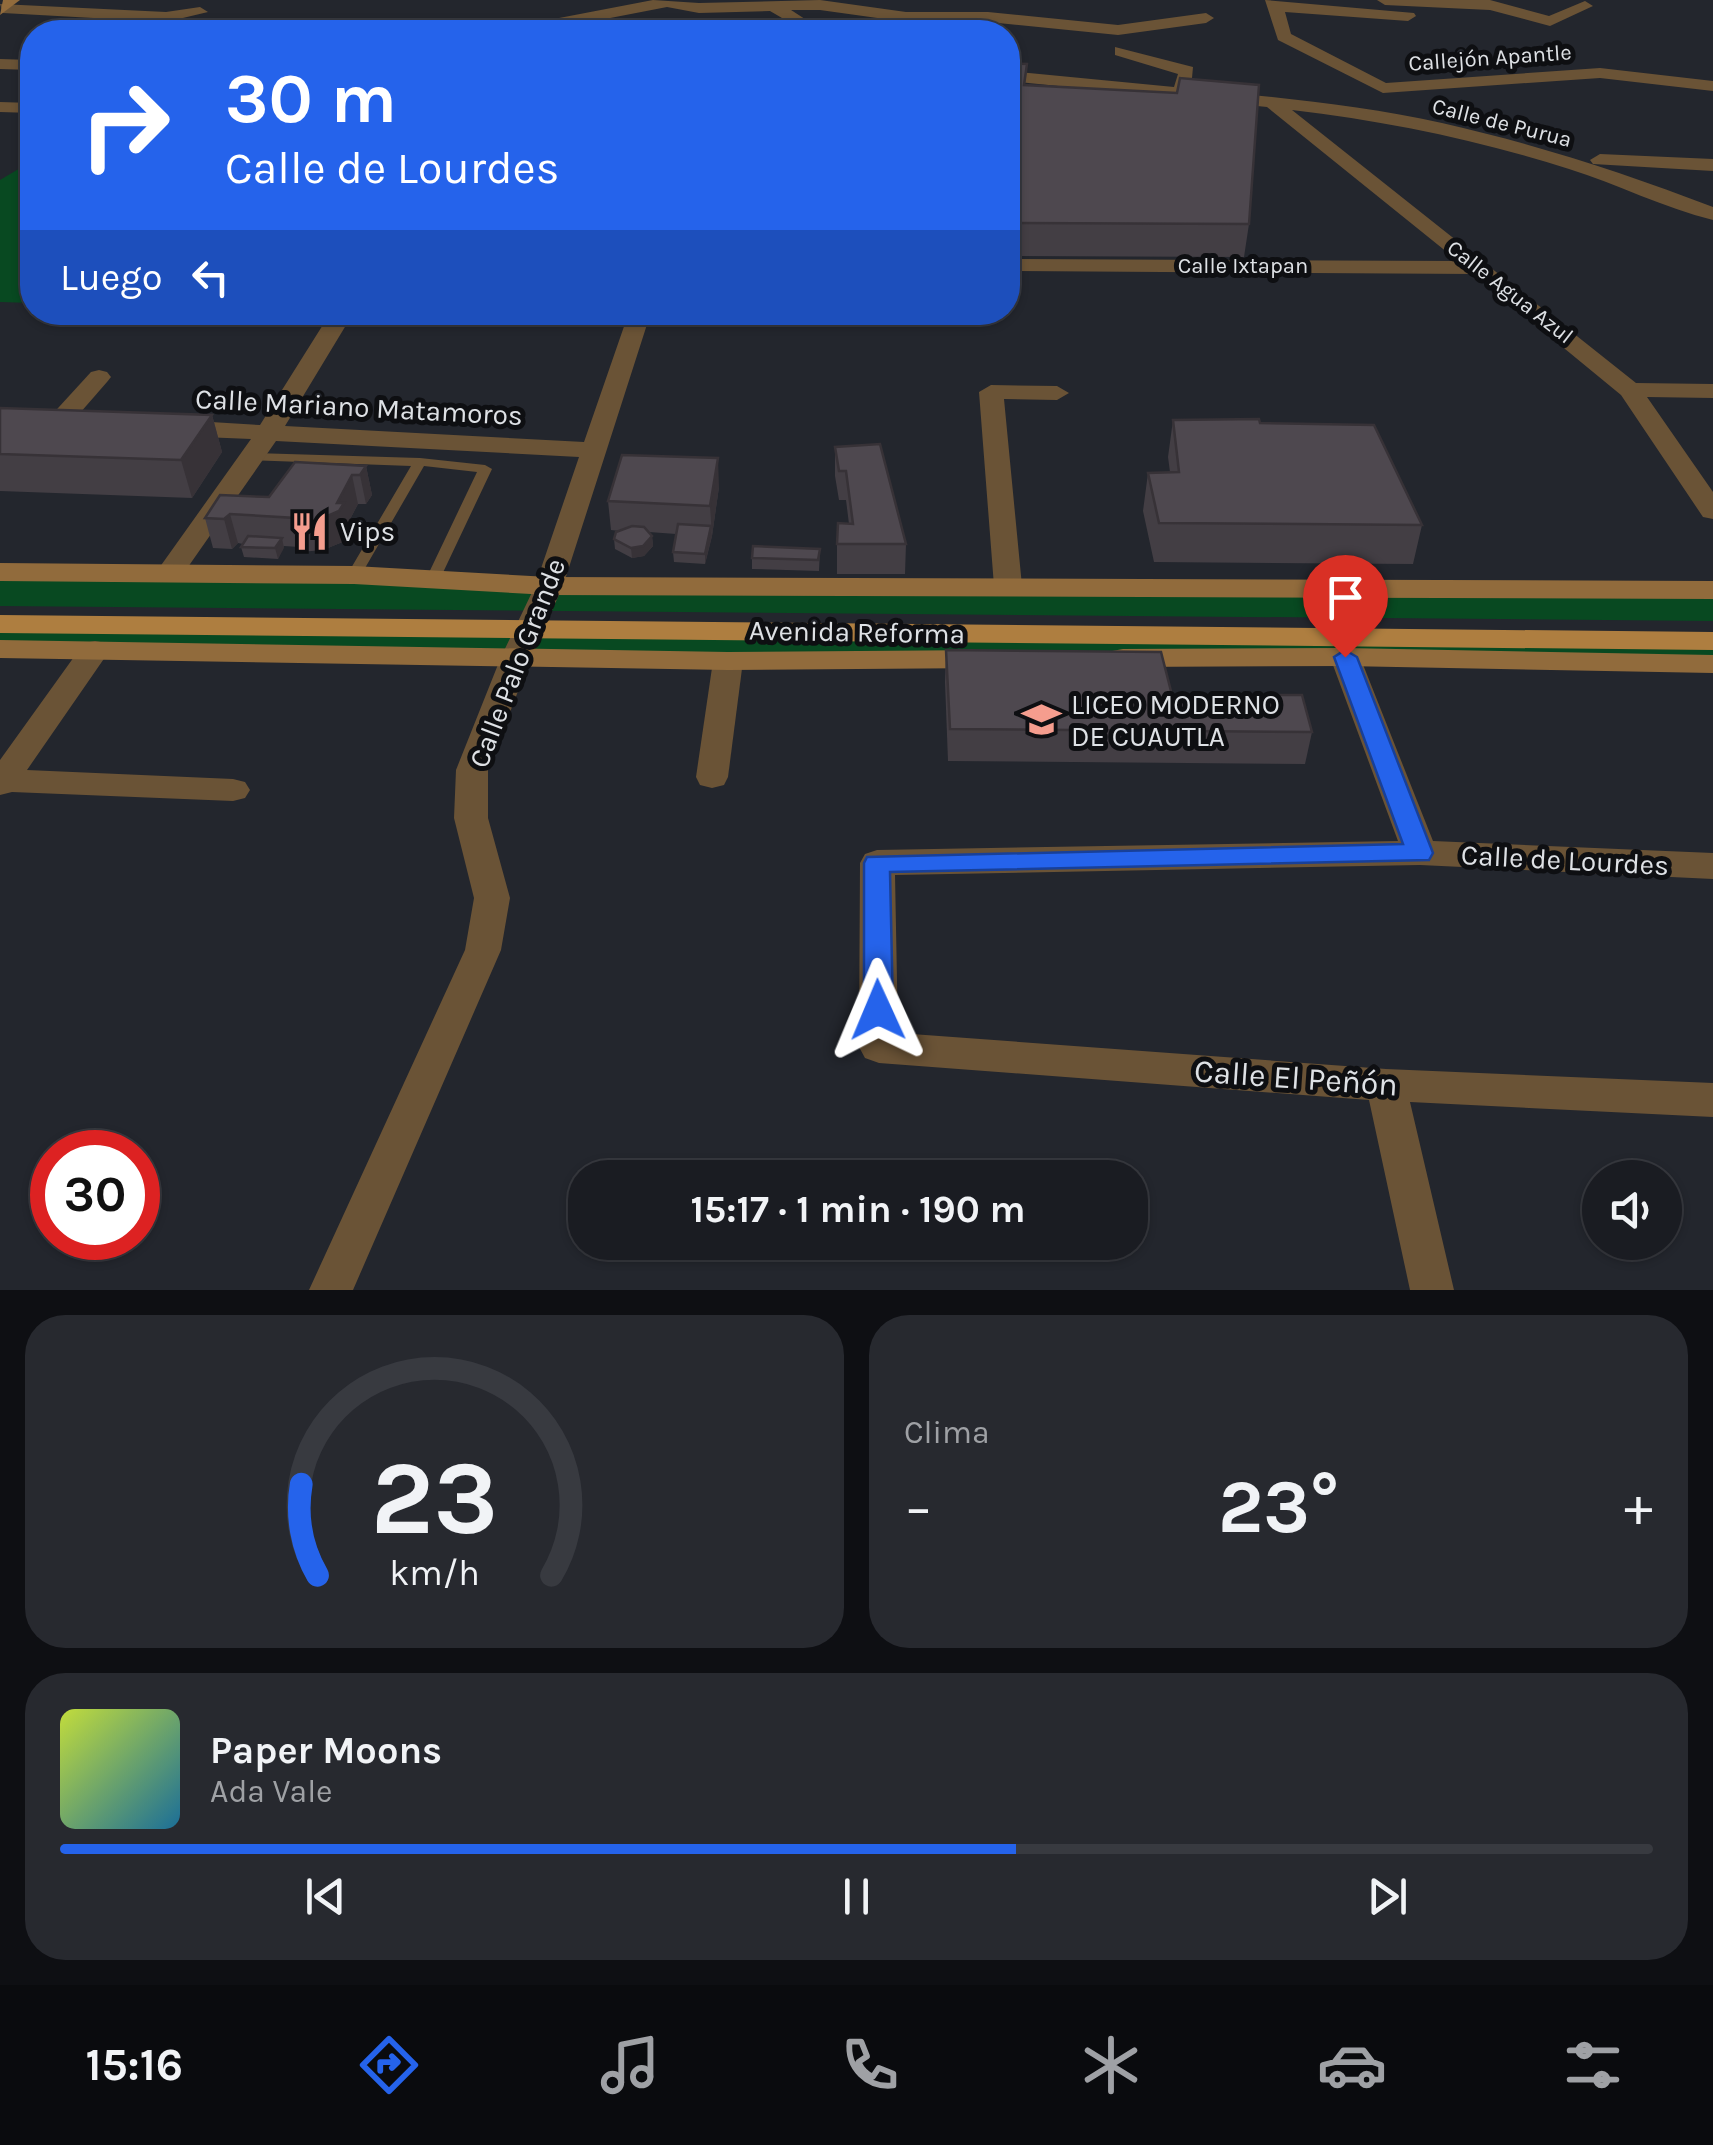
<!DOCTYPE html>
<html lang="es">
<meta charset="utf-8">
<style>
body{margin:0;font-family:Karla,sans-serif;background:#27292f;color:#f1f3f6;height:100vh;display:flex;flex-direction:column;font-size:38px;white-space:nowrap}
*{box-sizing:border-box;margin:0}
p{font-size:32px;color:#9fa1a5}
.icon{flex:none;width:55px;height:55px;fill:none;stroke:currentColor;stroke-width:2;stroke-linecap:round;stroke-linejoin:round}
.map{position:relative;height:1290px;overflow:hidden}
.sheet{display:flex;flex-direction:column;gap:25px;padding:25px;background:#0e0f13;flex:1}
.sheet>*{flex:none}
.guide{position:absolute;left:20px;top:20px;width:1000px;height:305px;border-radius:40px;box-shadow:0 2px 8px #0004,0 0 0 2px #383a40;background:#2563eb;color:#fff;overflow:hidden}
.buttons{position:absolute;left:1582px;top:1160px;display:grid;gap:20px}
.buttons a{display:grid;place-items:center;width:100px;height:100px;border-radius:50%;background:#1a1c22;box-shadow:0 2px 8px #0004,0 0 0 2px #383a40;font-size:50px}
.speed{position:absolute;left:30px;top:1130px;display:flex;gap:20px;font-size:50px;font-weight:700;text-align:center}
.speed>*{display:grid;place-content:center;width:130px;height:130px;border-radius:50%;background:#1a1c22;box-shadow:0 2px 8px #0004,0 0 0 2px #383a40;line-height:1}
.speed .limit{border:15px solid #d22;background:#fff;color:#111}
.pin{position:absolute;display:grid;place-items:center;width:85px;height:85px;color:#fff;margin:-102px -42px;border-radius:50% 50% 50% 0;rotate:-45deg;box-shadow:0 0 10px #0007}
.pin .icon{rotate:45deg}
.me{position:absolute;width:110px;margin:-55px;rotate:359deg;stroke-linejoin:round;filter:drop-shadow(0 0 8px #0008)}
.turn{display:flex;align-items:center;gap:35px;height:210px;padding:0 40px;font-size:45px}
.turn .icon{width:130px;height:130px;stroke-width:2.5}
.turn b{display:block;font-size:70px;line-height:85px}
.then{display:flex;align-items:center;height:95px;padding:0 40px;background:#0003;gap:20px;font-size:38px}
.big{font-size:75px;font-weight:700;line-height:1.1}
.sheet .widget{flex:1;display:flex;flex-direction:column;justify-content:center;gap:15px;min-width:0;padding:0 35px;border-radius:40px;background:#27292f}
.sheet .dial{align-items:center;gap:0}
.dial svg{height:260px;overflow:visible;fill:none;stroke:#383a40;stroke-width:7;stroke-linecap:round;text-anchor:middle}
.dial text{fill:#f1f3f6;stroke:none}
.song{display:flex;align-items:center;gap:30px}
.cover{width:120px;height:120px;border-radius:15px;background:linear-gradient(135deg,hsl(70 70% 55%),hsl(200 70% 35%))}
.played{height:10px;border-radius:5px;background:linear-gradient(90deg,#2563eb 60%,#383a40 60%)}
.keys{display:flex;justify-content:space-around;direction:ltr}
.heat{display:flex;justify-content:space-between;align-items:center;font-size:55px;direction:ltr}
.sheet .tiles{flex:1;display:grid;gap:25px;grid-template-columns:1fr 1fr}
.widget:last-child{grid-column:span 2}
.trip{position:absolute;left:568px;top:1160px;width:580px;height:100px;border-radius:40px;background:#1a1c22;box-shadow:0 2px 8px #0004,0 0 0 2px #383a40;font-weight:700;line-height:100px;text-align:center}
.tab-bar{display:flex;height:160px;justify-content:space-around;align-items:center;background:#0a0b0e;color:#9fa1a5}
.tab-bar .icon{width:70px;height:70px}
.tab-bar .current{color:#2563eb}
.tab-bar b{font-size:45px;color:#f1f3f6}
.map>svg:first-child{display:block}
.green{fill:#084921}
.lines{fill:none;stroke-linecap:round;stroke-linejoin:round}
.lane{fill:#6a5336;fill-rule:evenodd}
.street{fill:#6a5336;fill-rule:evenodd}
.secondary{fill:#916b3c;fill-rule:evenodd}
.primary{fill:#ae7e40;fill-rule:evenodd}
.wall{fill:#433e44}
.shaded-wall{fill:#373237}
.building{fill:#4e484f;stroke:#373237;stroke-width:2.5}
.route{fill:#2563eb;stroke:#184099;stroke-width:2.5}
.labels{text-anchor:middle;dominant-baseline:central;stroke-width:10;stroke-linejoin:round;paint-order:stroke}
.far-street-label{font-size:22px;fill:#dee1e5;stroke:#0e0f12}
.street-label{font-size:28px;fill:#dee1e5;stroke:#0e0f12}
.poi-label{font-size:28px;fill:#dee1e5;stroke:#0e0f12;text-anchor:start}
.near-street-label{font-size:32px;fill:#dee1e5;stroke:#0e0f12}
</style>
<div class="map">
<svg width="1713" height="1290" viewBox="0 0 1713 1290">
<rect width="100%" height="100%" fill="#23262d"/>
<g class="green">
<polygon points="32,161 32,303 0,302 0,180"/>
<polygon points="0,572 1713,590 1713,621 0,606"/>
<polygon points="0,624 1713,641 1713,664 0,649"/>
</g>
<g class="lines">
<polygon class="lane" points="253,453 420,458 485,465 492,469 439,581 432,585 425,581 477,472 424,466 361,575 354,579 347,575 411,466 248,460 247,457"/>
<g class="street">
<polygon points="653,0 699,3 820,0 906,12 988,12 1118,25 1206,13 1214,18 1206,23 1118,35 988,22 906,22 820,10 791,10 825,32 806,32 770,11 699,13 667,7 538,32 522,32 533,23"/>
<polygon points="1265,0 1414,13 1416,16 1408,21 1285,12 1291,34 1386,83 1600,68 1713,81 1713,91 1600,78 1383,93 1278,40"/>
<polygon points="1377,0 1490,0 1549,16 1585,1 1593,6 1550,26 1490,10 1385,5"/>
<polygon points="0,4 166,12 200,7 208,12 166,22 3,13"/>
<path d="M1115,47L1193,67L1191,89C1275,97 1360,105 1442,123C1535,144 1624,173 1713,207V220C1664,208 1617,184 1569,169C1478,140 1386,121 1292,110L1636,383L1713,384V398L1647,397L1713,492V519L1703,517L1621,395L1474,274L1008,271V259L1458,261L1267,107L1008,81V71L1174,87L1178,74L1115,55Z"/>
<polygon points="0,59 32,60 32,70 0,69"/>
<polygon points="0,102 32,103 32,113 0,112"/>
<polygon points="1600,154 1713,159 1713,171 1593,164 1590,160"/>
<polygon points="331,312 354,312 285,426 584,442 629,312 651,312 563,586 531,657 488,770 488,818 510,898 501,950 353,1290 309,1290 465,950 474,898 454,818 456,770 501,657 535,586 579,457 276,441 181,577 161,577 157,571 251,439 178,436 165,428 178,420 260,425"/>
<polygon points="99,370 107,372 111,377 107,382 66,429 48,429 44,424 48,419 91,372"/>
<polygon points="991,385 1057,386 1069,393 1057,400 1004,399 1022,586 1018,592 998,592 994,586 979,392"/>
<polygon points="95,641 106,643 110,650 27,770 233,779 245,782 250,790 245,798 233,801 12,792 0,795 0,760 84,643"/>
<polygon points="1345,648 1356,650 1360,657 1433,841 1713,853 1713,879 1420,865 895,875 898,1033 1386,1069 1713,1083 1713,1117 1410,1102 1454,1290 1410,1290 1369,1100 879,1063 865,1058 859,1047 860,863 865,854 877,850 1398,841 1330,657 1334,650"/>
<polygon points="728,652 739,654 743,661 728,777 724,785 712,788 700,785 696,777 713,661 717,654"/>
</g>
<g class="secondary">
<polygon points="3,0 20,0 0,15"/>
<polygon points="0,563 354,566 549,577 1713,581 1713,599 549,595 354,584 0,581"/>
<polygon points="0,640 728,652 987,650 998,652 1002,659 998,666 987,668 728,670 0,658"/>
<polygon points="1345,648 1713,655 1713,673 1345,666 1123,667 1112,665 1108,658 1112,651 1123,649"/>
</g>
<polygon class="primary" points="0,615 1713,632 1713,650 0,633"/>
</g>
<g class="wall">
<polygon points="1008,63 1027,64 1025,85 1249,224 1244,257 1008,256"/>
<polygon points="0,408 212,415 222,452 192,498 0,491"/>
<polygon points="1173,420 1260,423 1422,525 1413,564 1154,562 1143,511 1148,473 1170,472 1168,457"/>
<polygon points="835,447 906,544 905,574 837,574 837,544 849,524 846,500 839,500 835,476"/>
<polygon points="366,466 372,495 366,504 358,504 348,523 350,533 345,541 323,550 300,552 299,547 284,546 278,559 244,557 241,547 243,544 238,543 232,549 213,548 205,518"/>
<polygon points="719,487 712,536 705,564 674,562 673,552 676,534 649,532 652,536 653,546 644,556 632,558 615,549 614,539 620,531 611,530 608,501"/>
<polygon points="820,549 819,571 752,569 752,558"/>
<polygon points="946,650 1172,695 1312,732 1305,764 948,761 945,682"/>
</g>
<g class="shaded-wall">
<polygon points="212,415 222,452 192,498 181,460"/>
<polygon points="718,458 719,487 712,536 710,506"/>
<polygon points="366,466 372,495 366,504 360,475"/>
<polygon points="352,475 358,504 348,523 350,533 345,541 323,550 316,521 337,503"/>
<polygon points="230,514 238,543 232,549 224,519"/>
<polygon points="711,526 712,536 705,564 705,554"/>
<polygon points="652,536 653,546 644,556 632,558 631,548"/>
<polygon points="282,538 284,548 278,559 275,548"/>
</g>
<g class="building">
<polygon points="1008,63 1027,64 1024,85 1177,93 1180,78 1259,85 1249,224 1008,223"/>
<polygon points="0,408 212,415 181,460 0,454"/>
<polygon points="1259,419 1260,423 1374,425 1422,525 1159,523 1148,473 1179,472 1173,420"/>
<polygon points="880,444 906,544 837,544 838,523 853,524 846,471 839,471 835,447"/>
<polygon points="622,455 718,458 710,506 608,501"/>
<polygon points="295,462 366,466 360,475 352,475 337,503 344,503 339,511 316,521 293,522 295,518 230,514 224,519 205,518 220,495 269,497"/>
<polygon points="678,524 711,526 705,554 673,552"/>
<polygon points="632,526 644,527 652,536 643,546 631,548 614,539 616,532"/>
<polygon points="248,536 282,538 275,548 241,547"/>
<polygon points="753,546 820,549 818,560 752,558"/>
<polygon points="946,650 1161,652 1172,695 1302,695 1312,732 950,729"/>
</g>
<polygon class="route" points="1345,650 1357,657 1433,853 1429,860 890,872 893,1010 889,1018 878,1022 868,1018 864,1010 864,863 867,857 1403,844 1334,657"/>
<defs>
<symbol id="restaurant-bare" viewBox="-9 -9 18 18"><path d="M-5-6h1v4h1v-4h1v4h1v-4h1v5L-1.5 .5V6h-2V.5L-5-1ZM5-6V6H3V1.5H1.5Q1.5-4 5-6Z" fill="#f59d8e" stroke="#0e0f12" stroke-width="2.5" paint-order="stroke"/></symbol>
<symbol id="school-bare" viewBox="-9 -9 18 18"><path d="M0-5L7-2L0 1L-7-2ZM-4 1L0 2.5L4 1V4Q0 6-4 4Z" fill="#f59d8e" stroke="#0e0f12" stroke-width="2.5" paint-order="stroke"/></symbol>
</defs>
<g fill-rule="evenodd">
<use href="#restaurant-bare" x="282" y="504" width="55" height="55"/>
<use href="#school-bare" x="1014" y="692" width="55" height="55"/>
</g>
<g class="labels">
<g class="far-street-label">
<text transform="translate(1490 58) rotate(-4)">Callejón Apantle</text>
<text transform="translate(1502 123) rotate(14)">Calle de Purua</text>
<text x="1243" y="266">Calle Ixtapan</text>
<text transform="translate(1510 292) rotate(38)">Calle Agua Azul</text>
</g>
<g class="street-label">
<text transform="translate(359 407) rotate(3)">Calle Mariano Matamoros</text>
<text transform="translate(857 632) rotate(1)">Avenida Reforma</text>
<text transform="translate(517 663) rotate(-69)">Calle Palo Grande</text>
<text transform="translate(1565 860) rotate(3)">Calle de Lourdes</text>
</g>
<g class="poi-label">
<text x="340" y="531">Vips</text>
<text x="1071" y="704">LICEO MODERNO<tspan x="1071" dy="32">DE CUAUTLA</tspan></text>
</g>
<g class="near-street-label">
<text transform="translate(1296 1078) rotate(4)">Calle El Peñón</text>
</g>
</g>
</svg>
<div class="buttons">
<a><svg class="icon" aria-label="sound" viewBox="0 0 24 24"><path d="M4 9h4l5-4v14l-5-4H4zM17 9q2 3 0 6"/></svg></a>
</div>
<div class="speed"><div class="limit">30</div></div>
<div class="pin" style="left:1345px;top:657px;background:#d93025"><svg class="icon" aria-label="arrive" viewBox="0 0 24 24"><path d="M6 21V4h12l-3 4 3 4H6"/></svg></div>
<svg class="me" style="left:878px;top:1010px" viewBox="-20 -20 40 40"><path d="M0-17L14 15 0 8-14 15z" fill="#2563eb" stroke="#fff" stroke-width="4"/></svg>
<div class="trip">15:17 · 1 min · 190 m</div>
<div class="guide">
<div class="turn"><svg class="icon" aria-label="right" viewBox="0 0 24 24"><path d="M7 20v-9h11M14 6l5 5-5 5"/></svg><div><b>30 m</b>Calle de Lourdes</div></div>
<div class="then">Luego<svg class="icon" aria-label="left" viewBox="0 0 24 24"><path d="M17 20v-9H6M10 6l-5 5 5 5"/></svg></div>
</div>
</div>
<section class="sheet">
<div class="tiles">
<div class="widget dial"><svg viewBox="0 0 100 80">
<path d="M14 69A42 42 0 1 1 86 69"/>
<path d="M14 69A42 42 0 0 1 9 41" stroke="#2563eb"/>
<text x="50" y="56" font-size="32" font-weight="700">23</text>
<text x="50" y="72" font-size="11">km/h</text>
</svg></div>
<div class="widget"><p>Clima</p>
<div class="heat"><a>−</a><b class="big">23°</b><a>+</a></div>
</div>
<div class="widget">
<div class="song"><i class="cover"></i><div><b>Paper Moons</b><p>Ada Vale</p></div></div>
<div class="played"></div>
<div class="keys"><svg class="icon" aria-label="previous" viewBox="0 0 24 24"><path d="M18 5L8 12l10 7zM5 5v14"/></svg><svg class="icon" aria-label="pause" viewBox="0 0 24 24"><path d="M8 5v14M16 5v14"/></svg><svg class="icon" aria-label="next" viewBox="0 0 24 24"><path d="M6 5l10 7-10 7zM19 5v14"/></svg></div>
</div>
</div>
</section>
<nav class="tab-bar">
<b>15:16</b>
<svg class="icon current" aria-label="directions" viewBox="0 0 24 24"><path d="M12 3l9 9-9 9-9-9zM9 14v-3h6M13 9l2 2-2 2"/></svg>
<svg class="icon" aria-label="music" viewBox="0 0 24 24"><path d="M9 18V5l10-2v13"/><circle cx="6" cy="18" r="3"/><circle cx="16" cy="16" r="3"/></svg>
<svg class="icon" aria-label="phone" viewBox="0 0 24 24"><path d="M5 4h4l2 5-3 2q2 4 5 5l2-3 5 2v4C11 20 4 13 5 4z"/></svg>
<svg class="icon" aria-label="climate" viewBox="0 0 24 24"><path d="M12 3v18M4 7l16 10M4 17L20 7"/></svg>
<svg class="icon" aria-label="car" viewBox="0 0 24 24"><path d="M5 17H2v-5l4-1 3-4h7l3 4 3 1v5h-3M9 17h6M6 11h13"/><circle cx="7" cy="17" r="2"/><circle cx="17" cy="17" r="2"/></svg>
<svg class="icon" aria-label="filters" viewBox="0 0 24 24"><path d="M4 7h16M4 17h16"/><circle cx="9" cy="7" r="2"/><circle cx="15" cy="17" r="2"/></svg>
</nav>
